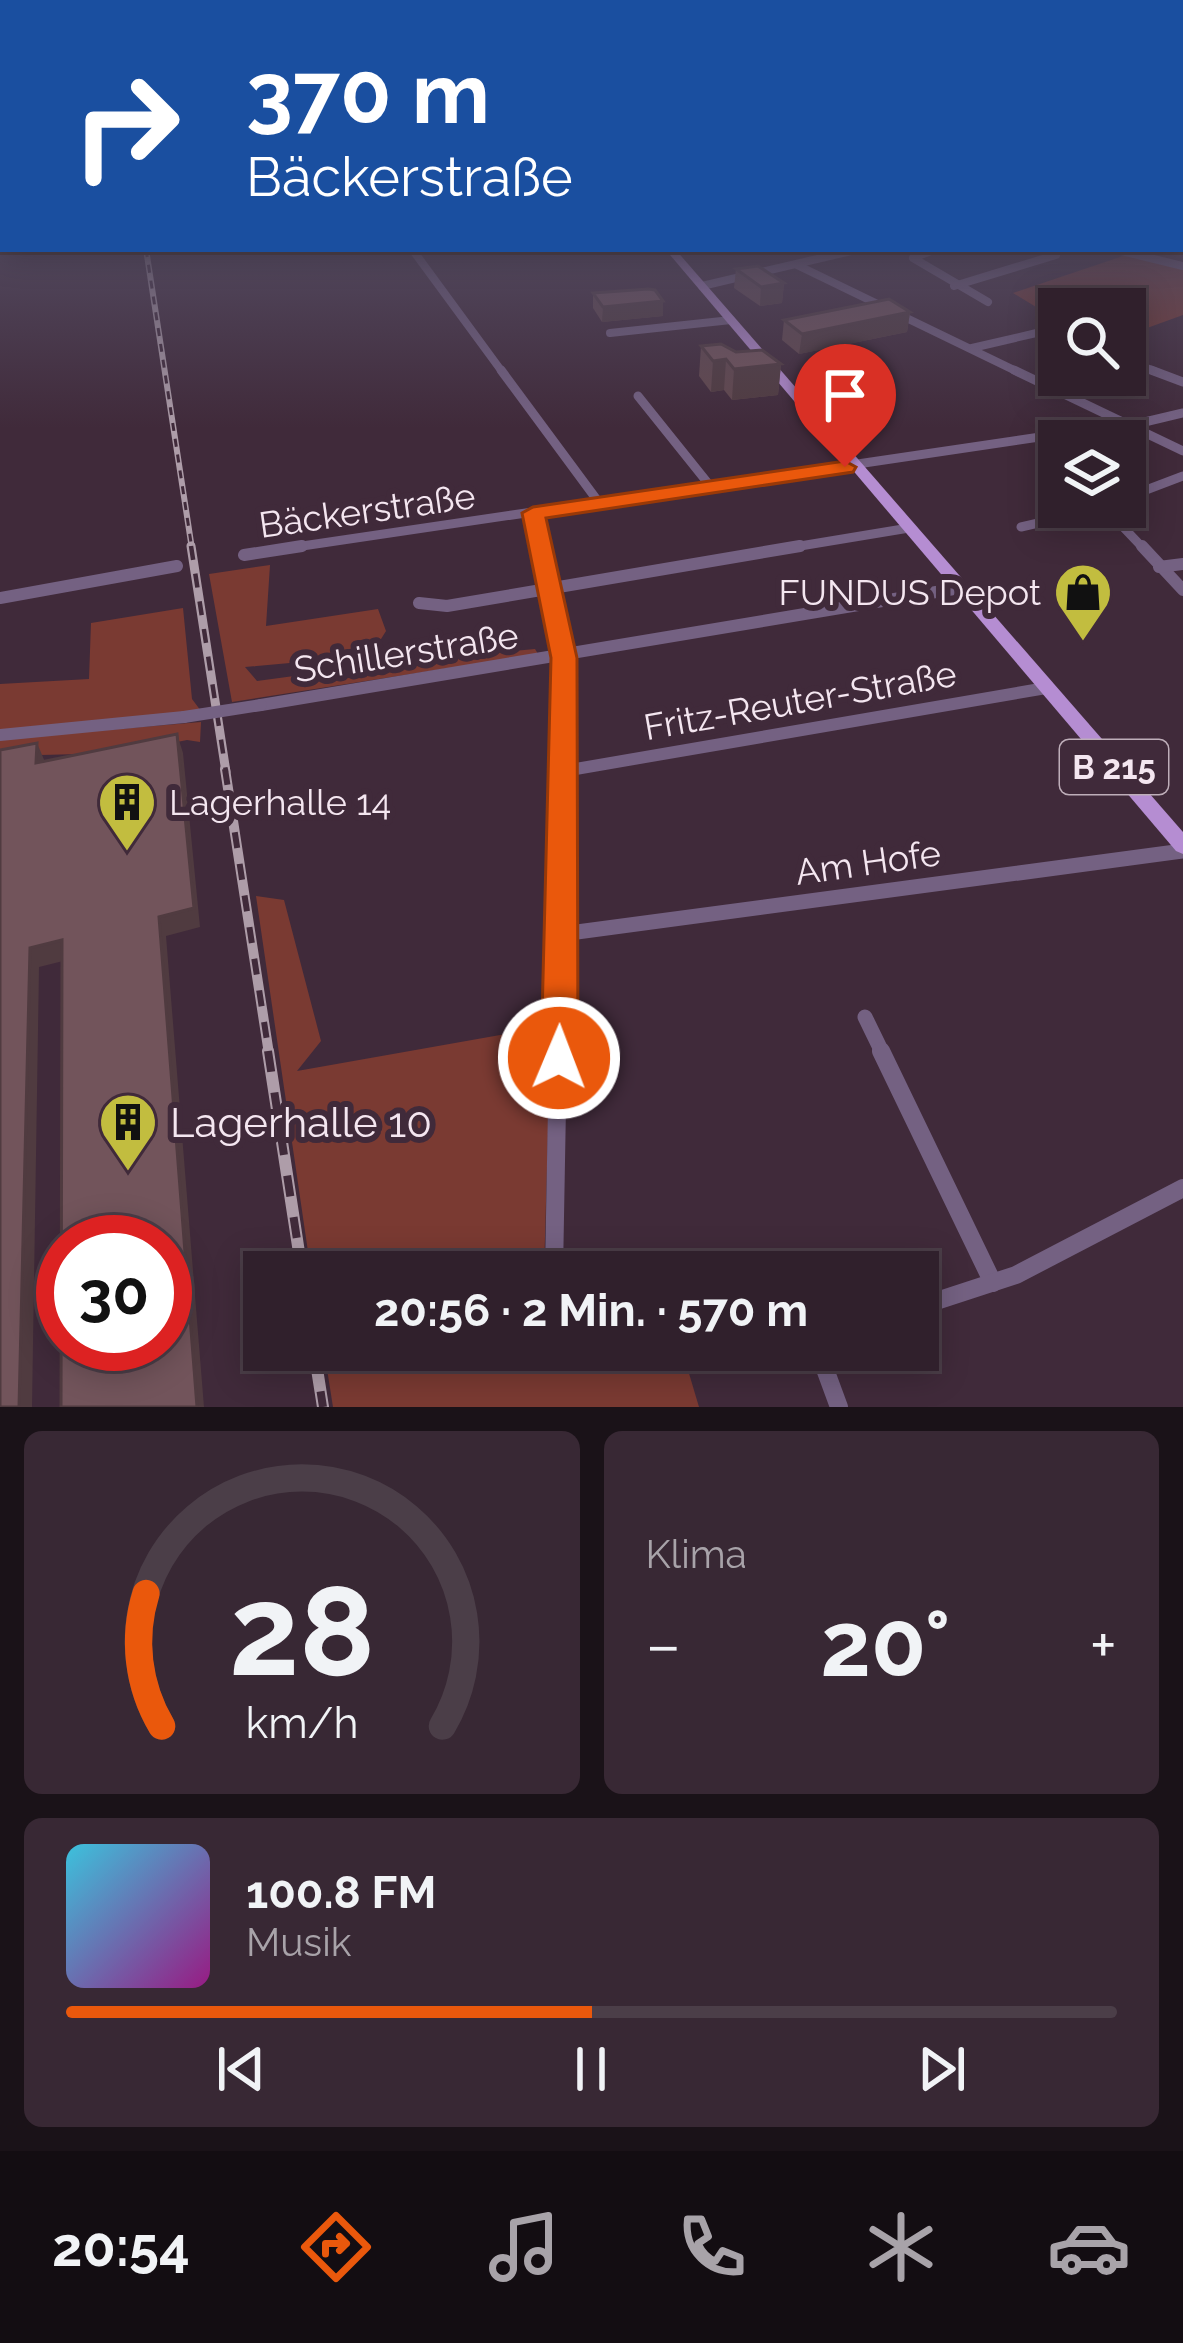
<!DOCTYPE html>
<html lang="de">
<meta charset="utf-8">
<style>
body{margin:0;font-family:Raleway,sans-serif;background:#382834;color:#f1f3f6;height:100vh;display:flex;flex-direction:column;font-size:45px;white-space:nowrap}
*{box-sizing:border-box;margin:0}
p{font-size:39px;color:#a8a3a9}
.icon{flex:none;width:66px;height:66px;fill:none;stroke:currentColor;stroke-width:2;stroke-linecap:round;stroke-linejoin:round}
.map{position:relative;height:1407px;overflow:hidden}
.sheet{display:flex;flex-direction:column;gap:24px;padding:24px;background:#1a1218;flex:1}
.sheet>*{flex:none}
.hud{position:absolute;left:0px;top:0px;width:1185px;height:252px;box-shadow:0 6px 30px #0003,0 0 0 3px #4b3e48;background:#1a4fa0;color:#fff;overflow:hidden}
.tools{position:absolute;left:1038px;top:288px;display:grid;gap:24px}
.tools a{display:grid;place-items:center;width:108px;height:108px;border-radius:0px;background:#30202c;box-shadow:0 6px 30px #0003,0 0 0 3px #4b3e48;font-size:60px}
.speed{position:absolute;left:36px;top:1215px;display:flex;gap:24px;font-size:60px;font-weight:700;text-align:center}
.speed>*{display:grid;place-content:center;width:156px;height:156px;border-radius:50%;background:#30202c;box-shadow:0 6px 30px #0003,0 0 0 3px #4b3e48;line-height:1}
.speed .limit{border:18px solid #d22;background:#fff;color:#111}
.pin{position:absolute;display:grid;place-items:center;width:102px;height:102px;color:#fff;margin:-123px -51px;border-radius:50% 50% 50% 0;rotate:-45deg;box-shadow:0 0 12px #0007}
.pin .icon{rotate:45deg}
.me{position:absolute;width:132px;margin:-66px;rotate:1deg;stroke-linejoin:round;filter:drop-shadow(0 0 9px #0008)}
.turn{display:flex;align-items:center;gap:42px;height:252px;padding:0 48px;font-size:54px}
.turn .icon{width:156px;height:156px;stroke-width:2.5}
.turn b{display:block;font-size:84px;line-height:102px}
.big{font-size:90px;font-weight:700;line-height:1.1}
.sheet .card{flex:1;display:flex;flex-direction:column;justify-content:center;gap:18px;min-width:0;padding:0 42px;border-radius:18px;background:#382834}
.sheet .dial{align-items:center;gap:0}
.dial svg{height:312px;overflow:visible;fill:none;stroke:#4b3e48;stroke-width:7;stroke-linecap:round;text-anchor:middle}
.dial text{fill:#f1f3f6;stroke:none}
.song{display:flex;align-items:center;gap:36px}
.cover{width:144px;height:144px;border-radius:18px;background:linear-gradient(135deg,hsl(190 70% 55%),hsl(310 70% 35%))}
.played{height:12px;border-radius:6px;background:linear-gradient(90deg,#ea580c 50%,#4b3e48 50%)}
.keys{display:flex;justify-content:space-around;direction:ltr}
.heat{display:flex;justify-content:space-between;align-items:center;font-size:66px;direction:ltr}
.sheet .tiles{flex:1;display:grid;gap:24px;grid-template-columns:1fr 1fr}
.card:last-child{grid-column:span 2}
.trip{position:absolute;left:243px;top:1251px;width:696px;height:120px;border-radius:0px;background:#30202c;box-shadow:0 6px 30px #0003,0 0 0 3px #4b3e48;font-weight:700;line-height:120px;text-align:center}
.menu{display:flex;height:192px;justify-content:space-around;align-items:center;background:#130d12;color:#a8a3a9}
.menu .icon{width:84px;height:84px}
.menu .on{color:#ea580c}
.menu b{font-size:54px;color:#f1f3f6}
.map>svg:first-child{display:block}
.green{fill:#7a3a32}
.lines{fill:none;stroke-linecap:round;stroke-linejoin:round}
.minor-far4{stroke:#746182;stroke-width:8}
.minor-far3{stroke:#746182;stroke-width:9}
.minor-far2{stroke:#746182;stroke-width:12}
.minor-far1{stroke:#746182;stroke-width:15}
.minor{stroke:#746182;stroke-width:18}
.primary{fill:#b58dd2;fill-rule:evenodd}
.rail-far3-casing{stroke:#ae9da9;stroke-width:6}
.rail-far2-casing{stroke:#ae9da9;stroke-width:9}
.rail-far1-casing{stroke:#ae9da9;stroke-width:10}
.rail-casing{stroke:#ae9da9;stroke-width:12}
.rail-far3{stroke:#402a3a;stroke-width:3;stroke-dasharray:8;stroke-linecap:butt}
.rail-far2{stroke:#402a3a;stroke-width:4.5;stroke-dasharray:14;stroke-linecap:butt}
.rail-far1{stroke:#402a3a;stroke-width:6;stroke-dasharray:16;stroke-linecap:butt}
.rail{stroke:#402a3a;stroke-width:8;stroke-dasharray:21;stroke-linecap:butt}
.minor-bridge{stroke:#746182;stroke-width:12}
.wall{fill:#62484e}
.shaded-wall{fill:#503b40}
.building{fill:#72545b;stroke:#503b40;stroke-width:3;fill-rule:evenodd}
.route{fill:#ea580c;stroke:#983908;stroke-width:3}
.labels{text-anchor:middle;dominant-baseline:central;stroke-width:12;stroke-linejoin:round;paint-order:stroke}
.shield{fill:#402a3a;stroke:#beaeb9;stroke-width:3}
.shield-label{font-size:33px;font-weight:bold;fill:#f4e6f0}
.street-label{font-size:36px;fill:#f4e6f0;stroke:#402a3a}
.poi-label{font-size:36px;fill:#f4e6f0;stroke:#402a3a;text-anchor:end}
.near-poi-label{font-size:42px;fill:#f4e6f0;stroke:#402a3a;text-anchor:start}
</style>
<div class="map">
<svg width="1183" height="1407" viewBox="0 0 1183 1407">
<rect width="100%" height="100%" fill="#402a3a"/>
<g class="green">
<polygon points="1126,255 1183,268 1183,315 1125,336 1125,309 1059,309 1059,321 1013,293"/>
<polygon points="270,565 266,626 378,609 386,631 381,639 312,661 245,667 257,681 361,667 358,652 378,644 403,661 535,649 538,654 232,702 209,574"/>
<polygon points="183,608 192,699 201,711 0,730 0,684 89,679 91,623"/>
<polygon points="201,722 200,742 187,740 122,753 0,756 0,739"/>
<polygon points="256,896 284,900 321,1041 297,1071 551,1026 544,1272 311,1272"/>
<polygon points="324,1350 682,1350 699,1407 333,1407"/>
</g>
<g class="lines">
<g class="minor-far4">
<polyline points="412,249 503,373"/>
<polyline points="936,249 913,258 988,302"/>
<polyline points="1113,249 1183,266"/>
<polyline points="797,265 1020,373"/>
<polyline points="702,286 860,249"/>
<polyline points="954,286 1056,255 1038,249"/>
<polyline points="610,333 731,320"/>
<polyline points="972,348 1045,331"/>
<polyline points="1134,363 1159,373"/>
</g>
<g class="minor-far3">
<polyline points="501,370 600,504"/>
<polyline points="1014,370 1183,451"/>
<polyline points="1151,370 1183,382"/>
<polyline points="638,396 711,487"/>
<polyline points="1132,425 1183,413"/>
<polyline points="1050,479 1059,481"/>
<polyline points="1125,498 1183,476"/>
<polyline points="1104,507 1144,549"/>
<polyline points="533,513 541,549"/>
<polyline points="1021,527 1103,508"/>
<polyline points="282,549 1128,424"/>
<polyline points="782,549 909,528"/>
</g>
<g class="minor-far2">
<polyline points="540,546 564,658 562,772"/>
<polyline points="1142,546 1183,590"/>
<polyline points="244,555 302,546"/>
<polyline points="1159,567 1183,564"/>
<polyline points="0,598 177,566"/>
<polyline points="419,603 447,606 800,546"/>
<polyline points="261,705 960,588"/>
<polyline points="0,735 184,717"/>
<polyline points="564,771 1046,688"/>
</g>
<g class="minor-far1">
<polyline points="564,771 573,769"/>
<polyline points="562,934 1183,851"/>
<polyline points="865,1017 883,1054"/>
<polyline points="558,1054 562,769"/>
</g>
<g class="minor">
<polyline points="881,1051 993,1283"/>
<polyline points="554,1272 558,1051"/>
<polyline points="918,1307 1016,1275 1183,1188"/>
<polyline points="818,1350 839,1407"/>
</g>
<polygon class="primary" points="665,249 675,249 1183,832 1183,854 1176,851"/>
<defs>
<polyline id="rail-far3" points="146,249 192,549"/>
<polyline id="rail-far2" points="191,546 226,772"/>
<polyline id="rail-far1" points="225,769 269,1054"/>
<g id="rail">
<polyline points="268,1051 302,1272"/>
<polyline points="314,1350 323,1407"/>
</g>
</defs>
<use href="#rail-far3" class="rail-far3-casing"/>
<use href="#rail-far2" class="rail-far2-casing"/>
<use href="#rail-far1" class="rail-far1-casing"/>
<use href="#rail" class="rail-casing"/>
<use href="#rail-far3" class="rail-far3"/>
<use href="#rail-far2" class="rail-far2"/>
<use href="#rail-far1" class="rail-far1"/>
<use href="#rail" class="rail"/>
<polyline class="minor-bridge" points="184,717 261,705"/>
</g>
<g class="wall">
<polygon points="736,269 784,283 782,303 760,306 734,288"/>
<polygon points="593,293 663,301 663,316 602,322 593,308"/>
<polygon points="910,312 907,332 799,354 782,340 784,320"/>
<polygon points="701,346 781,364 778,395 732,400 724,390 711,392 699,376"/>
<polygon points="854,401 882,422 863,425 852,412"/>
</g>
<g class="shaded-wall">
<polygon points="784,283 782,303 760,306 761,287"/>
<polygon points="663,301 663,316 602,322 603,307"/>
<polygon points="910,312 907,332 799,354 802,334"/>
<polygon points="726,359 724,390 711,392 713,361"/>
<polygon points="781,364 778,395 732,400 734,369"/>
<polygon points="884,412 882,422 863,425 865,414"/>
<polygon points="177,734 183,753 200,927 166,936 204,1407 197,1407 159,917"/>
<polygon points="37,743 45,762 36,763"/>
<polygon points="62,940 71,959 39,967 32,1407 19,1407 30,948"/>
</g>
<g class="building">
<polygon points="758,266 784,283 761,287 736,269"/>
<polygon points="648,289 655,290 663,301 603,307 593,293"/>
<polygon points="889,299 910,312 802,334 784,320"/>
<polygon points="721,344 736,352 762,350 781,364 734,369 726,359 713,361 701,346"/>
<polygon points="872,399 884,412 865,414 854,401"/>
<path d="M177,734L194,908L159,917L197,1407H61L62,940L30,948L19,1407H0V750L37,743L36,763ZM63,1242H165V1344H63Z"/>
</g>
<linearGradient id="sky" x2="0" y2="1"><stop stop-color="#231720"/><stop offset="0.54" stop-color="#534a60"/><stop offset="1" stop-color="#534a60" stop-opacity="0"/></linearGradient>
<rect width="1183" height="428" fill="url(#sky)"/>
<polygon class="route" points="845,461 856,467 853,472 546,518 577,658 578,1058 572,1069 559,1074 546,1069 541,1058 551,658 522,513 533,507"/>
<defs>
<symbol id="shop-pin" viewBox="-11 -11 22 30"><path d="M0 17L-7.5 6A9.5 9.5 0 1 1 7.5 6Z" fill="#c2bd3f" stroke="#402a3a"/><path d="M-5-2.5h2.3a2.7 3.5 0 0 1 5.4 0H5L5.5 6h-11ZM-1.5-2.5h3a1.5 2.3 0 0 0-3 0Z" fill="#111"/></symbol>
<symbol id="building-pin" viewBox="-11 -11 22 30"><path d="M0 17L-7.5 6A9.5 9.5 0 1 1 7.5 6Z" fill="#c2bd3f" stroke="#402a3a"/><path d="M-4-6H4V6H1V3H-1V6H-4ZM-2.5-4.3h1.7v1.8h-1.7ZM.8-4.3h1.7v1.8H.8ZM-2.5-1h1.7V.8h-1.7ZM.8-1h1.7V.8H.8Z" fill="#111"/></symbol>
</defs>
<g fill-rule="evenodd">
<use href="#shop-pin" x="1050" y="559" width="66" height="90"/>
<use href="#building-pin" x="94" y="769" width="66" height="90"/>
<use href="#building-pin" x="95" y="1089" width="66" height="90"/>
</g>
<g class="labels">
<rect class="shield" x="1060" y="740" width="108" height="54" rx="9"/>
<g class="shield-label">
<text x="1114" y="767">B 215</text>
</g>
<g class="street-label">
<text transform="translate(367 510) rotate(-8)">Bäckerstraße</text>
<text transform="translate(406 652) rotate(-9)">Schillerstraße</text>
<text transform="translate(800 700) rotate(-10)">Fritz-Reuter-Straße</text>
<text transform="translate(868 862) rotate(-8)">Am Hofe</text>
</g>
<g class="poi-label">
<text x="1041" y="592">FUNDUS Depot</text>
<text x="169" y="802" text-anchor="start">Lagerhalle 14</text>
</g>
<g class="near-poi-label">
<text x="170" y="1122">Lagerhalle 10</text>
</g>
</g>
</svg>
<div class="tools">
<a><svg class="icon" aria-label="search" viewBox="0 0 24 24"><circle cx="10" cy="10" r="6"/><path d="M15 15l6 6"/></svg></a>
<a><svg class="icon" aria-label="layers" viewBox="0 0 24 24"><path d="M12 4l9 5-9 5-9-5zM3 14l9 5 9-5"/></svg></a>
</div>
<div class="speed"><div class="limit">30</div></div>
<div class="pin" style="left:845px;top:467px;background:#d93025"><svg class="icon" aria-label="arrive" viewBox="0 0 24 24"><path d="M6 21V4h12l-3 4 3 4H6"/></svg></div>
<svg class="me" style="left:559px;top:1058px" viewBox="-20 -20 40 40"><circle r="17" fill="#ea580c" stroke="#fff" stroke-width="3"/><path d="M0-11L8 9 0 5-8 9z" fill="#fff"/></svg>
<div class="trip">20:56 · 2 Min. · 570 m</div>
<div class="hud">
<div class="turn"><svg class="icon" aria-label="right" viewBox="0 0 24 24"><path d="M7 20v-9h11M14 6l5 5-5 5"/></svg><div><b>370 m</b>Bäckerstraße</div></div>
</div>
</div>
<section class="sheet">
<div class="tiles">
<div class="card dial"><svg viewBox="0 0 100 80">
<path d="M14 69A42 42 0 1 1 86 69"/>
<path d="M14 69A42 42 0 0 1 10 35" stroke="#ea580c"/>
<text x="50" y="56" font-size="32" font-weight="700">28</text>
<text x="50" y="72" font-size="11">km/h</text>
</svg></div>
<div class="card"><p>Klima</p>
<div class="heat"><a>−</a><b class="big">20°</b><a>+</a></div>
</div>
<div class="card">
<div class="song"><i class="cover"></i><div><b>100.8 FM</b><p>Musik</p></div></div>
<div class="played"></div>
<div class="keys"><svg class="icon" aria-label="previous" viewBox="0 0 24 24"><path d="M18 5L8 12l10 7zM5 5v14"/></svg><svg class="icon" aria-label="pause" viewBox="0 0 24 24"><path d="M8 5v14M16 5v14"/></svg><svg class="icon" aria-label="next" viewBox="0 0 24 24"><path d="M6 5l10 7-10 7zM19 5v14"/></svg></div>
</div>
</div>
</section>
<nav class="menu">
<b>20:54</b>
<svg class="icon on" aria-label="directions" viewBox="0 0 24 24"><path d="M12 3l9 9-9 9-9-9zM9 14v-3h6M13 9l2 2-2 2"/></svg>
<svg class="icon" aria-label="music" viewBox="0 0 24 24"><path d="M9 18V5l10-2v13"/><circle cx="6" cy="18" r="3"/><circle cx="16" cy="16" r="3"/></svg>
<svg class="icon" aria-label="phone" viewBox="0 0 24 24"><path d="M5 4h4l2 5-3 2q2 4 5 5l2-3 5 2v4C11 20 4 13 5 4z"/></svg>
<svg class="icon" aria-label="climate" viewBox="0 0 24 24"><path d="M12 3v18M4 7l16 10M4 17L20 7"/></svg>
<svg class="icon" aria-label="car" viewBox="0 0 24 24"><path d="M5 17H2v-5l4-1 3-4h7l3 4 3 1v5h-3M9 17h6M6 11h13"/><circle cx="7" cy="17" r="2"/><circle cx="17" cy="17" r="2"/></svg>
</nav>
